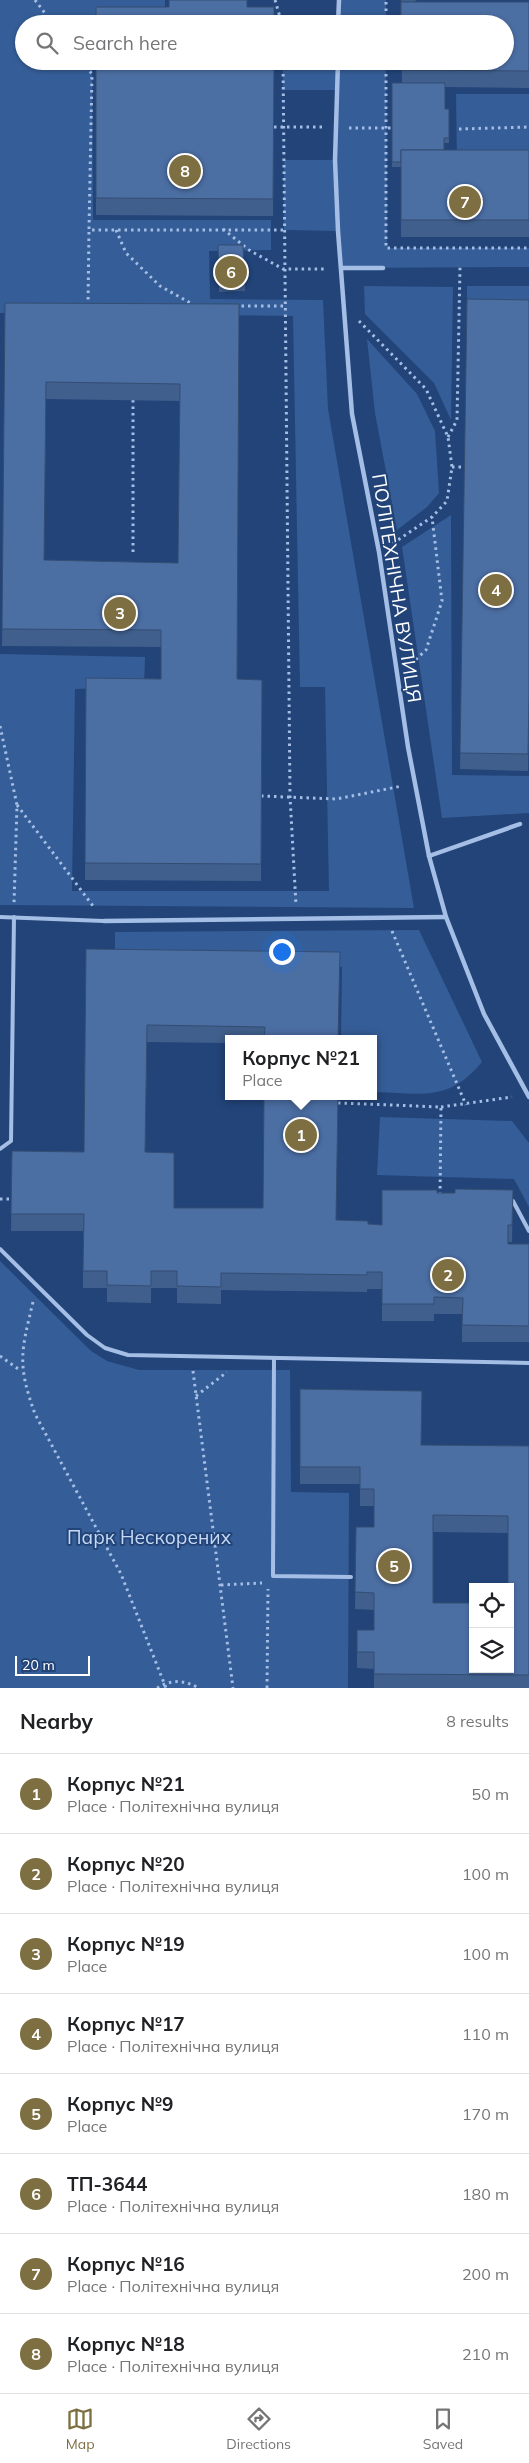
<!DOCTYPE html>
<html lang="en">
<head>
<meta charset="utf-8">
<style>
	body { margin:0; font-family:Mulish,sans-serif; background:#f2f2f2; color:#202124 }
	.controls { position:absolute; right:15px; bottom:15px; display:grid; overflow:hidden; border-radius:0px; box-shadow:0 1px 4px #0004 }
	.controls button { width:45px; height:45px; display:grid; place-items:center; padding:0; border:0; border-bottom:1px solid #e0e0e0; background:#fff; color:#202124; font:25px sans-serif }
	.scale { position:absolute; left:15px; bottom:12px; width:75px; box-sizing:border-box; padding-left:5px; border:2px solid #fff; border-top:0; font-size:14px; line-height:18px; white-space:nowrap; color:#fff; -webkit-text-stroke:4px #224479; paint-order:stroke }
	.you { position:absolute; left:281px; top:951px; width:18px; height:18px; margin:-12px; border:4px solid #fff; border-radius:50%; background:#1a73e8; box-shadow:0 0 0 8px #1a73e833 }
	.badge { display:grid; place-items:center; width:32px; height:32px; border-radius:50%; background:#7e6f42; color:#fff; font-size:16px; font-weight:700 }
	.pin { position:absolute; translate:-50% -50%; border:2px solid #fff; box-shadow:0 1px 5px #0006 }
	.popup { position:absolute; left:225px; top:1035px; width:152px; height:65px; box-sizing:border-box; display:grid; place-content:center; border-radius:0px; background:#fff; filter:drop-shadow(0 1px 4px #0005); font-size:16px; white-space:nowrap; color:#757577 }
	.popup b { font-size:19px; color:#202124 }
	.popup::after { content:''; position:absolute; left:50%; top:100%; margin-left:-10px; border:10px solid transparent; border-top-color:#fff }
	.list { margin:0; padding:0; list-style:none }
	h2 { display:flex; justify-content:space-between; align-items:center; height:65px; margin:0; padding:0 20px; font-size:21px }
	h2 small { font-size:16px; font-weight:400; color:#757577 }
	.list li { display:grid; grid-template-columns:32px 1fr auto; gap:15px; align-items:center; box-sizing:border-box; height:80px; padding:0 20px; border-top:1px solid #e0e0e0 }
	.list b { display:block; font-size:19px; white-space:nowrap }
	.list p { margin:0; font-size:16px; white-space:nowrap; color:#757577 }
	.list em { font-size:16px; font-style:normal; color:#757577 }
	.icon { flex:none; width:28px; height:28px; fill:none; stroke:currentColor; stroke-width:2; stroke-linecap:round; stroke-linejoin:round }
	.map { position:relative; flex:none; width:529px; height:1688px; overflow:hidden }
	.search { position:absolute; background:#fff; box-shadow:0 1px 4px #0004; left:15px; right:15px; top:15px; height:55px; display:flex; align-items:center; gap:12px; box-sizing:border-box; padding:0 18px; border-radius:28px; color:#757577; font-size:19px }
	.sheet { height:705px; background:#fff }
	nav { display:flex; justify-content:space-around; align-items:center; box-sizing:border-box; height:70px; border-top:1px solid #e0e0e0; background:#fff; font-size:14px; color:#757577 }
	nav a { display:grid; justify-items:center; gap:2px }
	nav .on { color:#7e6f42 }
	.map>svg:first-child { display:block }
	.green { fill:#355d97 }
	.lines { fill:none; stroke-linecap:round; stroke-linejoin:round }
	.path { stroke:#a4bee5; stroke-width:3; stroke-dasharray:2.5 4; stroke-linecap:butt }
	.service { stroke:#a4bee5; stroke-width:4 }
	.pedestrian { stroke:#a4bee5; stroke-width:4.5 }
	.wall { fill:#405f8c; fill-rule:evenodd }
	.building { fill:#4b6ea3; stroke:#344d72; fill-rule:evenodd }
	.labels { text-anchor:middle; stroke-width:4; stroke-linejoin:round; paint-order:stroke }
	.street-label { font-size:19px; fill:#fff; stroke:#224479 }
	.park-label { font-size:19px; fill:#c6d9f4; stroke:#224479 }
</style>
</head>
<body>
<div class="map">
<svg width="529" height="1688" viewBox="0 0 529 1688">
	<rect width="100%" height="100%" fill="#224479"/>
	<g class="green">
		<polygon points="0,0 165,0 165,20 24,24 24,61 92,61 93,220 271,220 271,250 209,251 210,299 323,300 328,409 414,908 0,905 0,654 145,657 144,687 75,689 72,891 329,891 325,687 300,687 293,316 0,313"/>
		<polygon points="339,0 386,0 386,24 338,24"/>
		<polygon points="283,61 386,61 387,248 529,248 529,267 342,268 337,231 284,230 284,160 335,160 337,90 283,90"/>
		<polygon points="456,94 529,94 529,162 457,162"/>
		<polygon points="364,286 453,287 451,420 434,383 365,314"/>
		<rect x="467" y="286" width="62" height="24"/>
		<polygon points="367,339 417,394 435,431 439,493 427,507 397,530 375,413"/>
		<polygon points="451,515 452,775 529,776 529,813 442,818 402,547"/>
		<path d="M419 930 482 1062C448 1103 421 1093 374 1092V1039H341L342 967 115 963V932Z"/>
		<polygon points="380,1117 512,1121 529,1143 529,1207 514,1179 377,1175"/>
		<polygon points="0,1261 91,1351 107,1361 139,1370 290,1370 291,1492 349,1493 348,1688 0,1688"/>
	</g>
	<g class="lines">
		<g class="path">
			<polyline points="35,0 53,24"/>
			<polyline points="275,0 282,24"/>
			<polyline points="386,24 386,0"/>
			<polyline points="82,61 92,74 89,230 284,230"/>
			<polyline points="283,61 290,796 296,905"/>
			<polyline points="386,61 386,248 529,248"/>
			<polyline points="274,127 323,127"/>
			<polyline points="349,128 392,128"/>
			<polyline points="459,129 529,127"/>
			<polyline points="223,229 249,250 283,269 326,269"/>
			<polyline points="116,230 126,253 160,286 194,305"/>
			<polyline points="88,306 89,230"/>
			<polyline points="235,306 284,306"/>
			<polyline points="359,321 426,389 448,437 452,467 447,501 432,517 392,544"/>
			<polyline points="448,437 457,420 460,267"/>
			<polyline points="452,467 465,467"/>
			<polyline points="133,552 133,400"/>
			<polyline points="411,664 426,650 442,601 432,517"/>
			<polyline points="0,726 17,805 14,904"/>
			<polyline points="261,796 336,799 402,786"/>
			<polyline points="17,805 93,906"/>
			<polyline points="392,931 466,1105"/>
			<polyline points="338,1103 441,1107 440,1196"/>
			<polyline points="441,1107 512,1097"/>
			<polyline points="0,1199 12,1199"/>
			<path d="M33 1302C21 1352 17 1364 35 1414L121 1574 166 1688"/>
			<polyline points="0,1356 21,1371"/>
			<polyline points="193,1371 233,1688"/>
			<polyline points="196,1396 227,1372"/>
			<polyline points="221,1585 262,1583"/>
			<path d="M157 1688C172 1679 184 1680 199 1688"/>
			<polyline points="267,1688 268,1589"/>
		</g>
		<g class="service">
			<polyline points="0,917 104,921"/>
			<polyline points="0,1149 11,1141 14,917"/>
			<polyline points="513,1201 529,1231"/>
			<polyline points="0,1249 87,1335 105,1348 128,1355 529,1363"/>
			<polyline points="274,1358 273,1576 351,1577"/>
		</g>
		<g class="pedestrian">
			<polyline points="338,24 339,0"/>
			<polyline points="338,61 335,160 338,231 352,414 379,552 408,747 429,856 446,917 484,1014 529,1097"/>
			<polyline points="342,268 383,268"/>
			<polyline points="429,856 520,824"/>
			<polyline points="104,921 446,917"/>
		</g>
	</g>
	<g class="wall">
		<polygon points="416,2 529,2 529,88 445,87 445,109 449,109 449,143 444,143 444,150 529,150 529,237 401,237 401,167 392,167 392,83 402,83 401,24"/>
		<polygon points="96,61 274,61 273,216 96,215"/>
		<polygon points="243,245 245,291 219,292 218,253"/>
		<polygon points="467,299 529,714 528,771 460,769"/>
		<path d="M5 303 239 304 237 679 262 680 261 881 85 880 86 678 161 679V647L2 646ZM46 399 180 401 178 563 44 560Z"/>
		<polygon points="86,949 339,1039 228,1039 228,1043 147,1042 145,1152 174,1208 336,1220 368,1224 382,1225 437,1193 455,1193 513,1190 512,1242 508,1242 508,1244 529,1244 529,1342 462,1342 462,1314 434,1314 434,1321 382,1321 382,1289 367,1289 367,1292 221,1290 221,1304 177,1303 177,1288 151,1288 151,1303 107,1302 107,1288 83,1288 83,1231 11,1231 12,1151 84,1152"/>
		<path d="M300 1389 421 1445 529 1446V1688H374V1669L357 1668V1630H374V1610L355 1609 356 1527H374V1506H360V1484H300ZM433 1532 508 1533 510 1669 433 1603Z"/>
	</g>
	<g class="building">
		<polygon points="169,0 247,0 247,7 274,7 274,24 96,24 96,7 169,7"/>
		<polygon points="401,0 416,0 416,2 401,2 401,15"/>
		<polygon points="401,2 529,2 529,71 402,70 402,61 505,61 505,24 401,24"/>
		<polygon points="96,61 274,61 273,199 96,198"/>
		<polygon points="392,83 445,83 445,109 449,109 449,138 444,138 444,150 401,150 401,162 392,162"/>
		<rect x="401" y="150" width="128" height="70"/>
		<polygon points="218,245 243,245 245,283 219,284"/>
		<polygon points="467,299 529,300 529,697 528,754 460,753"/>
		<path d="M5 303 239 304 237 679 262 680 261 864 85 863 86 678 161 679V630L2 629ZM46 382 180 384 178 563 44 560Z"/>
		<polygon points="86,949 340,952 338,1039 264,1039 265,1027 147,1025 145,1152 174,1153 174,1208 263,1208 264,1096 338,1096 336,1220 368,1221 368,1224 382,1225 382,1190 437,1190 437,1193 455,1193 455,1189 513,1190 512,1225 508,1225 508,1244 529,1244 529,1326 462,1325 463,1298 434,1297 434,1304 382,1304 382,1272 367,1272 367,1275 221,1273 221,1287 177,1286 177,1271 151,1271 151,1286 107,1285 107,1271 83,1271 84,1214 11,1214 12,1151 84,1152"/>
		<path d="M300 1389 422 1391 421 1445 529 1446V1675L374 1674V1652H357V1630H374V1593L355 1592 356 1527H374V1489H360V1467H300ZM433 1515 508 1516V1587H510V1669H473V1603H433Z"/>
	</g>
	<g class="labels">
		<g class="street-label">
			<text transform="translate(397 588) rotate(81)" y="7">ПОЛІТЕХНІЧНА ВУЛИЦЯ</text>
		</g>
		<g class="park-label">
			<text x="149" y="1544">Парк Нескорених</text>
		</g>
	</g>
</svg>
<div class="controls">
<button><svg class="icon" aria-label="locate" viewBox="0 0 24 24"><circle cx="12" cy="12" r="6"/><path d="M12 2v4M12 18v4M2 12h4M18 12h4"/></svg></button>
<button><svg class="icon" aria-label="layers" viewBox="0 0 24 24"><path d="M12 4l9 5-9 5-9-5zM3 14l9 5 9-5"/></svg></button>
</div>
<div class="scale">20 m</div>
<div class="you"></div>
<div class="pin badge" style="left:301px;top:1135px">1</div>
<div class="popup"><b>Корпус №21</b>Place</div>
<div class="pin badge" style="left:448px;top:1275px">2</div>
<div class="pin badge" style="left:120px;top:613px">3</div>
<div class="pin badge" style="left:496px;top:590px">4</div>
<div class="pin badge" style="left:394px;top:1566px">5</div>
<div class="pin badge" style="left:231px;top:272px">6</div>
<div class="pin badge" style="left:465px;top:202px">7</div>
<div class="pin badge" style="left:185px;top:171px">8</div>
<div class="search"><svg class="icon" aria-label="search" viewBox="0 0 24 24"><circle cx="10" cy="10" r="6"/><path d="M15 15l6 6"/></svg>Search here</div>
</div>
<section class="sheet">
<h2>Nearby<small>8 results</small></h2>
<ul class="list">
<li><span class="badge">1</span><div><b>Корпус №21</b><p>Place · Політехнічна вулиця</p></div><em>50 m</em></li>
<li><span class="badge">2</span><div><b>Корпус №20</b><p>Place · Політехнічна вулиця</p></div><em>100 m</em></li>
<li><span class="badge">3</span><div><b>Корпус №19</b><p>Place</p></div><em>100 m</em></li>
<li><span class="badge">4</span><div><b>Корпус №17</b><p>Place · Політехнічна вулиця</p></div><em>110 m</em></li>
<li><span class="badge">5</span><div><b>Корпус №9</b><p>Place</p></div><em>170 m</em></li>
<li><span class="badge">6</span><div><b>ТП-3644</b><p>Place · Політехнічна вулиця</p></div><em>180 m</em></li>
<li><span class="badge">7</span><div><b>Корпус №16</b><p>Place · Політехнічна вулиця</p></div><em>200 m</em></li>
<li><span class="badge">8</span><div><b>Корпус №18</b><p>Place · Політехнічна вулиця</p></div><em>210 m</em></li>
</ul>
</section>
<nav>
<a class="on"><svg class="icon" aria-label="map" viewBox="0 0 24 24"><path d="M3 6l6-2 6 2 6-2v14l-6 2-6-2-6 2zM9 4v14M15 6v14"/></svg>Map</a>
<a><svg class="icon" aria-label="directions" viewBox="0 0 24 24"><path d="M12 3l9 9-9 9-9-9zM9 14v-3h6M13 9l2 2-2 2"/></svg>Directions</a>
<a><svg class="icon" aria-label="saved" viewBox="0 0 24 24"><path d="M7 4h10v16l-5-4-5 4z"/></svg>Saved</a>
</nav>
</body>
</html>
